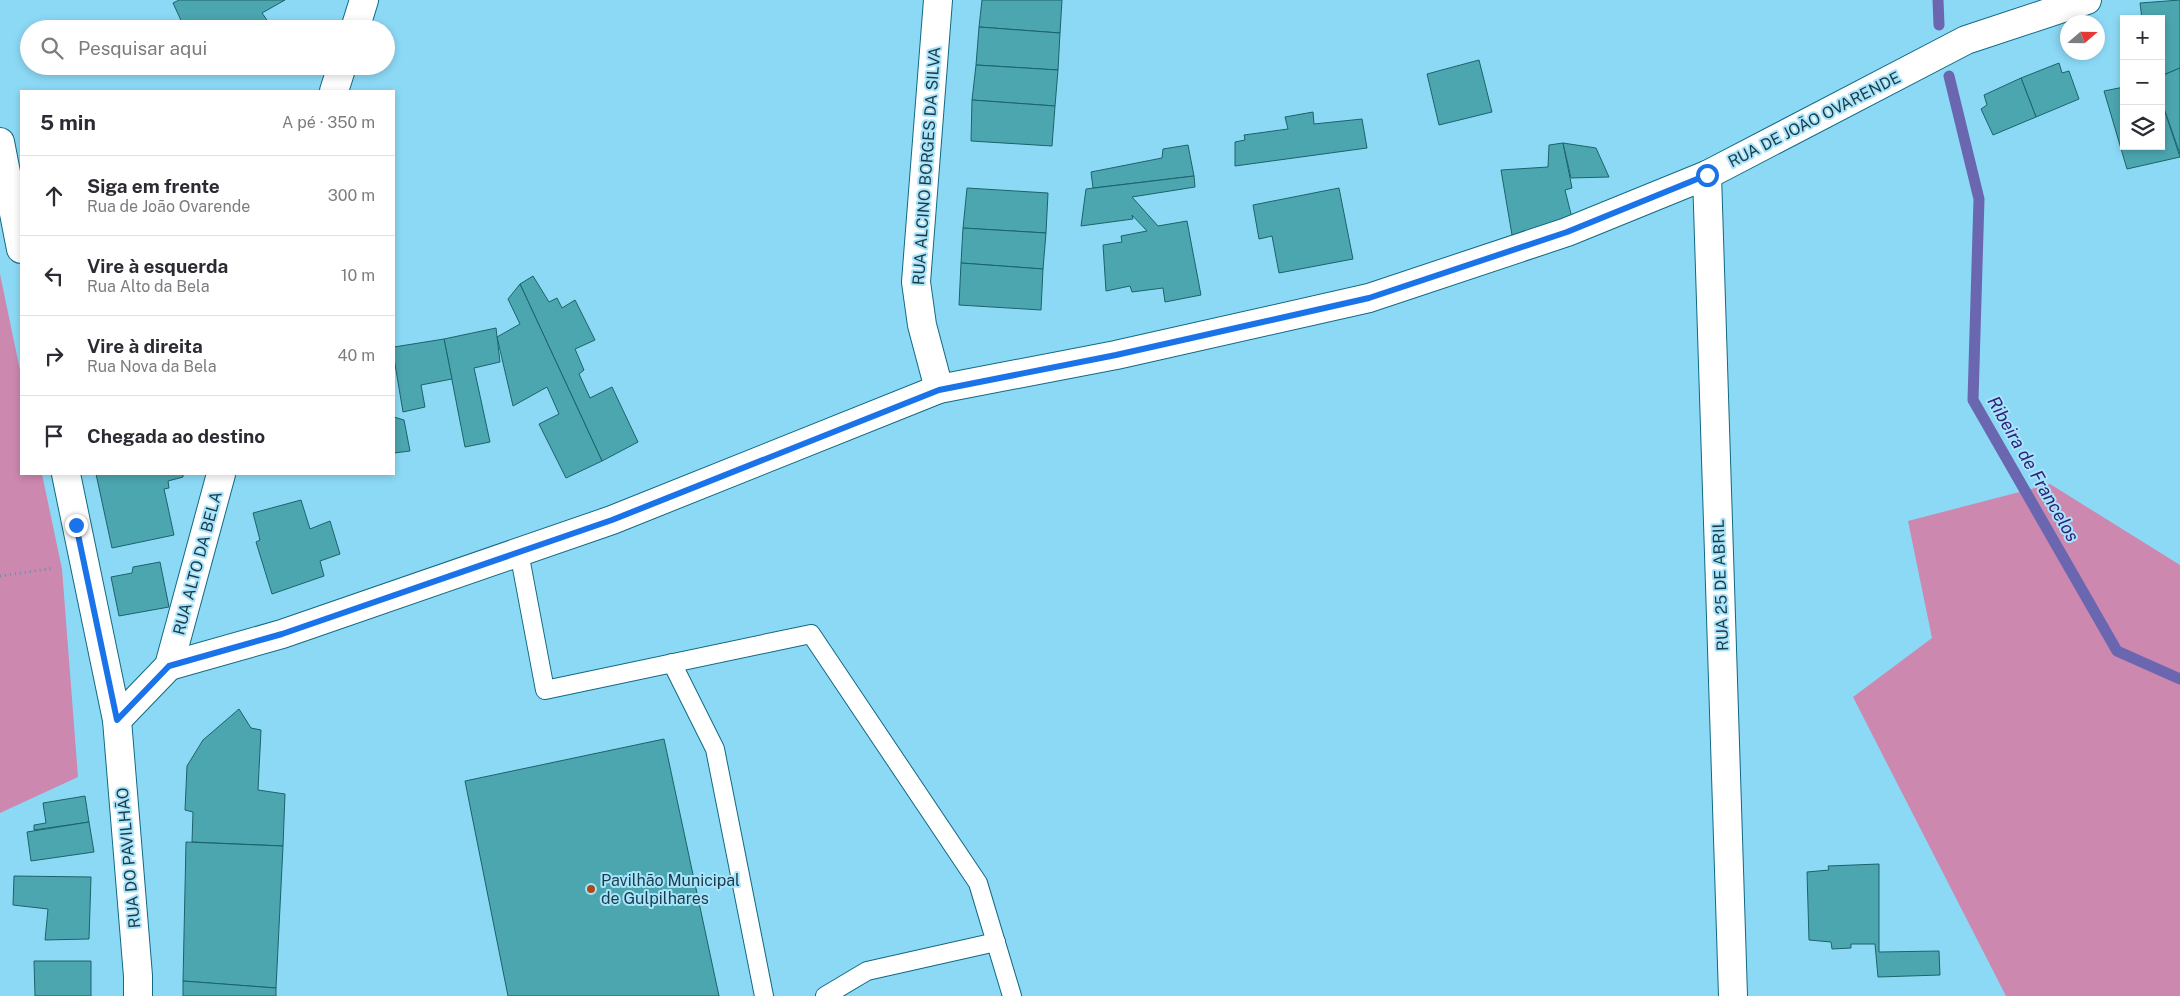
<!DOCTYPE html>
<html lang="pt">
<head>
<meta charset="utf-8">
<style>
	body { margin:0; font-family:"Public Sans",sans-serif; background:#f2f2f3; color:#2b2b33 }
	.controls { position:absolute; right:15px; top:15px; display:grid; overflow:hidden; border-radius:0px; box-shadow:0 2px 8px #0003 }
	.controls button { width:45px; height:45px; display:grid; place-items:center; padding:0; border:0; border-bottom:1px solid #e1e1e2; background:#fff; color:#2b2b33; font:25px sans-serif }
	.compass { position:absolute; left:2060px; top:15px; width:45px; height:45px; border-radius:50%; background:#fff; box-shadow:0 2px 8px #0003; rotate:70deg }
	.stop { position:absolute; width:15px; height:15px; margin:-11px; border:4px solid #1a73e8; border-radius:50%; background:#fff }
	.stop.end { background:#1a73e8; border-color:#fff; box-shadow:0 1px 5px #0008 }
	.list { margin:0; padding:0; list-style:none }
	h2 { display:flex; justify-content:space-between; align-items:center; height:65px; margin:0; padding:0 20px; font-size:21px }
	h2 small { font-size:16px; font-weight:400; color:#7c7c81 }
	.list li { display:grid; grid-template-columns:32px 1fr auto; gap:15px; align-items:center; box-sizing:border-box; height:80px; padding:0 20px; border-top:1px solid #e1e1e2 }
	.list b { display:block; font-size:19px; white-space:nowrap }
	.list p { margin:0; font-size:16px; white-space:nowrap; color:#7c7c81 }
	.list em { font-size:16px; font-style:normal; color:#7c7c81 }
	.icon { flex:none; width:28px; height:28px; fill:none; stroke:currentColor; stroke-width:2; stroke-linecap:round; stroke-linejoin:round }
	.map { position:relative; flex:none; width:2180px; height:996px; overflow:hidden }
	.search { position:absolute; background:#fff; box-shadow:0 2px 8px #0003; left:20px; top:20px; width:375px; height:55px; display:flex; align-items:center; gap:12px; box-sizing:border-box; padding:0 18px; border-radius:28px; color:#7c7c81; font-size:19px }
	.panel { position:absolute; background:#fff; box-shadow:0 2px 8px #0003; left:20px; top:90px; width:375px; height:385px; border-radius:0px }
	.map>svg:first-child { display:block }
	.green { fill:#cd88b0 }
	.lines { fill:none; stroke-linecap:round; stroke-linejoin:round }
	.stream { stroke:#6a66af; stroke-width:11 }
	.building { fill:#4ca6af; stroke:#1c636a }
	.service-casing { stroke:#126984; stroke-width:20 }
	.minor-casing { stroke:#126984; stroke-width:30 }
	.tertiary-casing { stroke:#126984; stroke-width:30 }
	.path { stroke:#5b95aa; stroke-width:3; stroke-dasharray:1 4; stroke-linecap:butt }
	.service { stroke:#fff; stroke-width:18 }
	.minor { stroke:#fff; stroke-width:28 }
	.tertiary { stroke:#fff; stroke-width:28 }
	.route { stroke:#1a73e8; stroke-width:6 }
	.poi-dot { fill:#ae4b15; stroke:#a8e4fb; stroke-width:2 }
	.labels { text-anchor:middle; stroke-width:4; stroke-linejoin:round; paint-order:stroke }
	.street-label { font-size:16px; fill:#1b3b47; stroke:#a8e4fb }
	.poi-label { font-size:16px; fill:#1b3b47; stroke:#a8e4fb; text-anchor:start }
	.water-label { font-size:18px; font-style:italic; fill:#322179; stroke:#a8e4fb }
</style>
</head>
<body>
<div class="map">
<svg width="2180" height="996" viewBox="0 0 2180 996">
	<rect width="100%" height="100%" fill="#8cd9f6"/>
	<g class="green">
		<polygon points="0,274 21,375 21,474 42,474 62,569 78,777 0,813"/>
		<polygon points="2050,484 2180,565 2180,996 2006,996 1853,697 1932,638 1908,521"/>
	</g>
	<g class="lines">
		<g class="stream">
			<polyline points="1938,0 1939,25"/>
			<polyline points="1949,76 1979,199 1973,400 2117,651 2180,679"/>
		</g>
	</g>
	<g class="building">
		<polygon points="179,0 285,0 262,13 269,23 256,29 185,29 173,3"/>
		<polygon points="982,0 1062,0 1060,33 979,27"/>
		<polygon points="2180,0 2180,68 2161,76 2161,19 2142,19 2140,3"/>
		<polygon points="979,27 1060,33 1058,70 976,65"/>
		<polygon points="1479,60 1492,112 1439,125 1427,74"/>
		<polygon points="2059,63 2062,73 2069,71 2079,99 2036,117 2021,78"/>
		<polygon points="976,65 1058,70 1055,106 972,100"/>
		<polygon points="2180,68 2180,154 2161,100 2161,76"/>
		<polygon points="2021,78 2036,117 1993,135 1981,109 1987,105 1984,95"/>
		<polygon points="2124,87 2124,146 2161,146 2161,100 2180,157 2127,169 2104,91"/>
		<polygon points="972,100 1055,106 1052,146 971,141"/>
		<polygon points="1313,112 1314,124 1362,119 1367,148 1235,166 1235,142 1245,140 1244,135 1288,129 1285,117"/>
		<polygon points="1563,143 1572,188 1565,190 1574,226 1512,235 1501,170 1548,167 1549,145"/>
		<polygon points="1563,143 1596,148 1609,177 1571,178"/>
		<polygon points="1188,145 1194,176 1093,188 1091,172 1162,158 1163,149"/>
		<polygon points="1194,176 1195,187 1132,197 1158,226 1187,221 1201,295 1165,302 1163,288 1132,292 1130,286 1106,291 1103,245 1122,242 1121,236 1147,231 1132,215 1133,219 1081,226 1086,189"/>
		<polygon points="967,188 1048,193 1046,233 963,228"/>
		<polygon points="1339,188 1353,259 1279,273 1272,236 1259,239 1253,205"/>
		<polygon points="963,228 1046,233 1043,269 961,263"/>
		<polygon points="961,263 1043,269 1041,310 959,305"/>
		<polygon points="533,276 549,302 557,298 562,308 575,300 595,340 575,349 584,370 579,374 590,398 612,387 638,442 602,461 520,284"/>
		<polygon points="520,284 602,461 566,478 539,424 559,414 547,387 513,406 497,337 520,324 508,299"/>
		<polygon points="496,328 500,362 474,368 490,442 465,447 444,339"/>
		<polygon points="444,339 452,379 421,385 425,407 403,412 394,358 394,347"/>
		<polygon points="394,417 404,420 410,451 394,453"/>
		<polygon points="96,474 183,474 183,477 168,481 169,488 164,489 174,535 112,548"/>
		<polygon points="301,500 310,529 330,521 340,554 320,561 324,576 272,594 256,542 260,540 253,513"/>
		<polygon points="160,562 169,607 119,616 111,577 132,573 133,567"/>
		<polygon points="239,709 251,728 261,730 258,790 285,794 283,846 192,842 193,812 185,810 187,766 203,740"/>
		<polygon points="664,739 719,996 508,996 465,781"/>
		<polygon points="85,796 89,822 34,830 34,825 46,823 43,803"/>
		<polygon points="89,822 94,852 31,861 27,832"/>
		<polygon points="186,842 283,846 276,988 183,981"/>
		<polygon points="1879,864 1879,952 1939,951 1940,975 1878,977 1875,944 1851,944 1851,948 1832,949 1831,942 1809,940 1807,872 1829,870 1828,866"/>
		<polygon points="14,876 91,877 89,939 45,940 48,909 13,905"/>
		<polygon points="34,961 91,961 91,996 35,996"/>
		<polygon points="183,981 276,988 276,996 183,996"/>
	</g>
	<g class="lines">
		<defs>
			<g id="service">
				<polyline points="519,552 545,690 811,634 978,883 1012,996"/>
				<polyline points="672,663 715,749 764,996"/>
				<polyline points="825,996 867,971 996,942"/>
			</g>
			<g id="minor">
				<polyline points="938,0 916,282 922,325 939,389"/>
				<polyline points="355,29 364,0"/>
				<polyline points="334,91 342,66"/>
				<polyline points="1707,175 1733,996"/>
				<polyline points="169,666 282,634 612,520 939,389 1116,355 1369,298 1567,232 1707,175 1966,40 2087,0"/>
				<polyline points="117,720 169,666 221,474"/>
			</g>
			<g id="tertiary">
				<polyline points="0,142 21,249"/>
				<polyline points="66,474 117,720 138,976 138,996"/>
			</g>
		</defs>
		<use href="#service" class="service-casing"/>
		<use href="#minor" class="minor-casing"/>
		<use href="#tertiary" class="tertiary-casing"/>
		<polyline class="path" points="0,576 54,568"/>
		<use href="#service" class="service"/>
		<use href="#minor" class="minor"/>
		<use href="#tertiary" class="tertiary"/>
	</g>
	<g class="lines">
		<polyline class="route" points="76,525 117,720 169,666 282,634 612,520 939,390 1116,355 1369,298 1567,232 1707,175"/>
	</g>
	<circle class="poi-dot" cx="591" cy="889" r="5"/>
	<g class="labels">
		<g class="street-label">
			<text transform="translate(1814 119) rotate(-27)" y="6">RUA DE JOÃO OVARENDE</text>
			<text transform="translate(926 166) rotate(-86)" y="6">RUA ALCINO BORGES DA SILVA</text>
			<text transform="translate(197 563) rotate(-75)" y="6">RUA ALTO DA BELA</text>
			<text transform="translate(1720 585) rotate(-92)" y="6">RUA 25 DE ABRIL</text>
			<text transform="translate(128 858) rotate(-95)" y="6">RUA DO PAVILHÃO</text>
		</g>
		<g class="poi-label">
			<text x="601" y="886">Pavilhão Municipal<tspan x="601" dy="18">de Gulpilhares</tspan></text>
		</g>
		<g class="water-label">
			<text transform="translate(2033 469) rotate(60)" y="6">Ribeira de Francelos</text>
		</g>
	</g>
</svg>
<div class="controls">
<button>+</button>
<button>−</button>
<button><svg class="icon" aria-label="layers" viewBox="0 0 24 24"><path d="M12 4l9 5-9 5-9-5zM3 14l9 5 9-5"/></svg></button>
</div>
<svg class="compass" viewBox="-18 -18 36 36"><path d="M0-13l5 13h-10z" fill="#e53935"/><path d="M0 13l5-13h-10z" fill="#7c7c81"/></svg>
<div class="stop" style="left:1707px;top:175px"></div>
<div class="stop end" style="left:76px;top:525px"></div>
<div class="search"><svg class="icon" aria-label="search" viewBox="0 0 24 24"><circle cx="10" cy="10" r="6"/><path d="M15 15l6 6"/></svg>Pesquisar aqui</div>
<section class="panel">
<h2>5 min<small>A pé · 350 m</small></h2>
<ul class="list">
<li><svg class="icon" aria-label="ahead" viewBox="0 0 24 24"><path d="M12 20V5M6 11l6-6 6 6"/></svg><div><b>Siga em frente</b><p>Rua de João Ovarende</p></div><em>300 m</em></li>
<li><svg class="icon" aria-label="left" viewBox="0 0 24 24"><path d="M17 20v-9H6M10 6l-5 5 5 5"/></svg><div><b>Vire à esquerda</b><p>Rua Alto da Bela</p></div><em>10 m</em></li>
<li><svg class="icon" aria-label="right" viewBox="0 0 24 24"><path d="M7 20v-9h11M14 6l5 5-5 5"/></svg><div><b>Vire à direita</b><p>Rua Nova da Bela</p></div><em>40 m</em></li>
<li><svg class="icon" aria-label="arrive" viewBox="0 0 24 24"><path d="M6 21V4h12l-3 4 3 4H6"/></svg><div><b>Chegada ao destino</b></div></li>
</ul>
</section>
</div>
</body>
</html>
